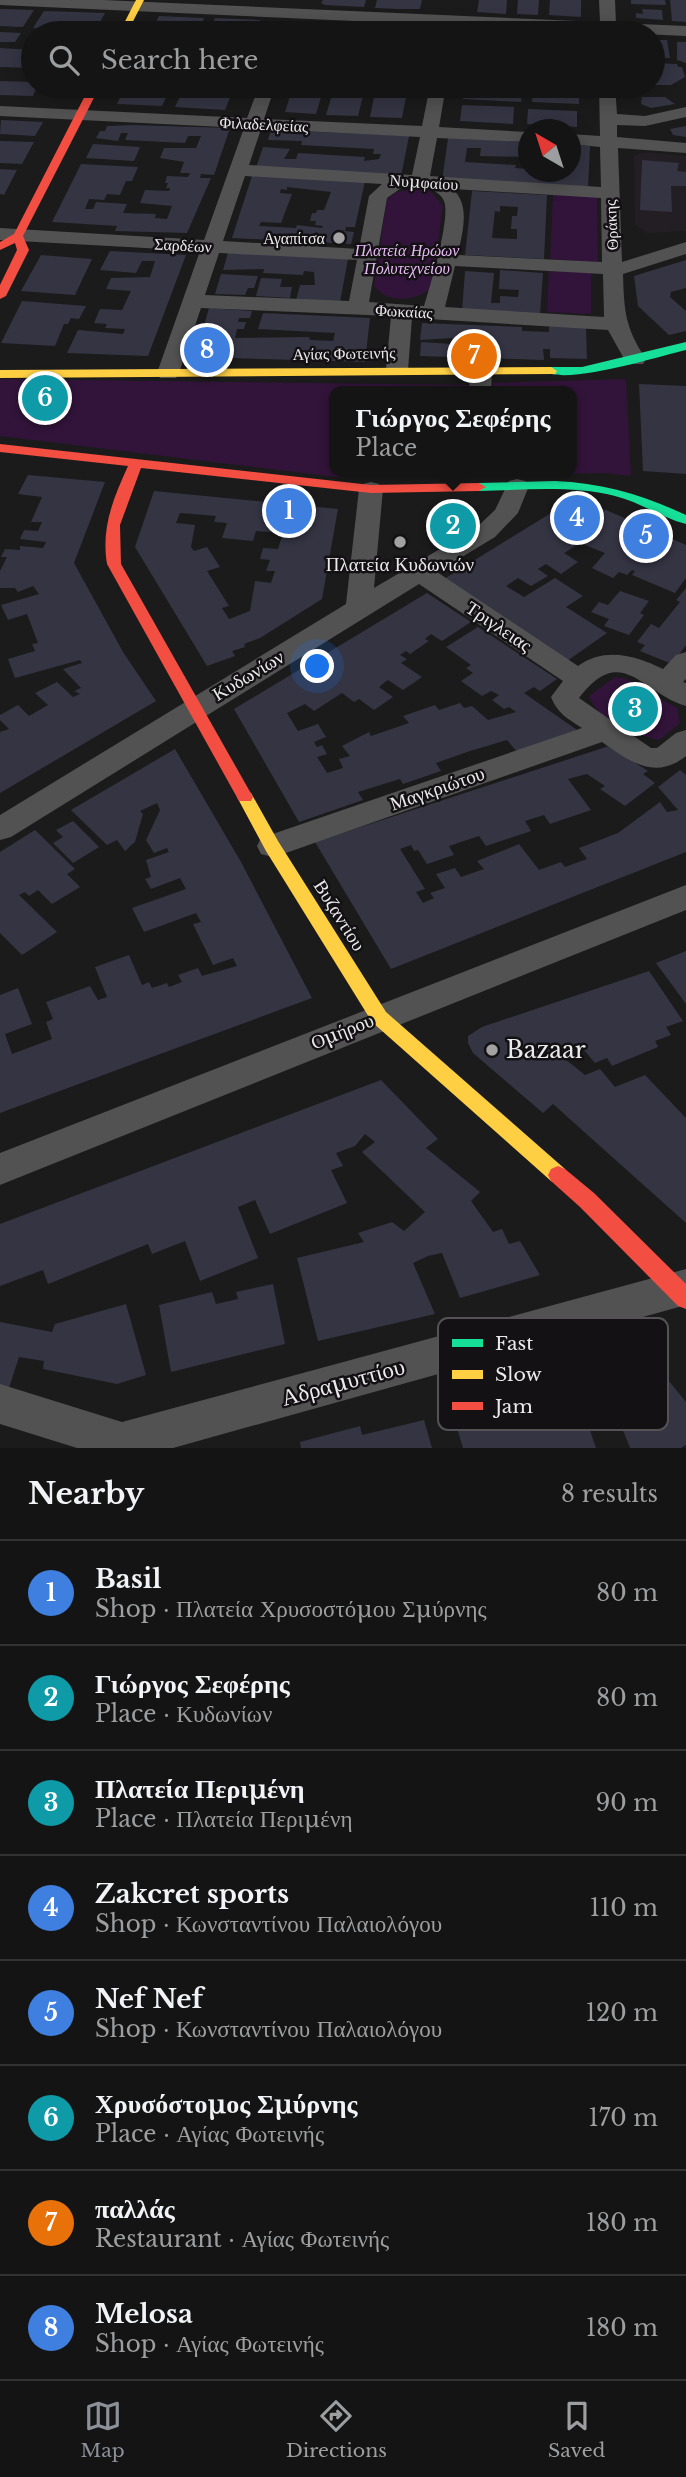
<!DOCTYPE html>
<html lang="en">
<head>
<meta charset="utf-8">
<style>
	body { margin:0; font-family:"Libre Baskerville",serif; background:#212122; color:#f1f3f6 }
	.compass { position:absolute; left:518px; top:119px; width:63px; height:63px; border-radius:50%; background:#141414; box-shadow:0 4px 18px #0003; rotate:321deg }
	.you { position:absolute; left:318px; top:667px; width:24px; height:24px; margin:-18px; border:5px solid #fff; border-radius:50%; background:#1a73e8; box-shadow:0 0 0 10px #1a73e833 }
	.badge { display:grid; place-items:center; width:46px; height:46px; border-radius:50%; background:#8c9099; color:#fff; font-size:23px; font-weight:700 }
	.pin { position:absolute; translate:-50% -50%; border:4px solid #fff; box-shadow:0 2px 7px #0006 }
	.popup { position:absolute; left:329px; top:386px; width:248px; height:91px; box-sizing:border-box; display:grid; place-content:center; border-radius:14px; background:#141414; filter:drop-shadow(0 2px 5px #0005); font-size:23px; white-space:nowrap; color:#9d9ea0 }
	.popup b { font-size:26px; color:#f1f3f6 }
	.popup::after { content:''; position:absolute; left:50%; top:100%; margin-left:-14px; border:14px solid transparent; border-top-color:#141414 }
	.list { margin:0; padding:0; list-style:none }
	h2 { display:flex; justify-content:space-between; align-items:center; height:91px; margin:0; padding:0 28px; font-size:30px }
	h2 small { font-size:23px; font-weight:400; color:#9d9ea0 }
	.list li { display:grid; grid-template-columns:46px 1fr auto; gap:21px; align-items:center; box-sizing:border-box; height:105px; padding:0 28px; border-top:2px solid #333334 }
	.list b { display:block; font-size:26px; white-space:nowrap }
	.list p { margin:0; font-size:23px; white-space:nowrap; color:#9d9ea0 }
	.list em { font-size:23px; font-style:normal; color:#9d9ea0 }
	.icon { flex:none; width:38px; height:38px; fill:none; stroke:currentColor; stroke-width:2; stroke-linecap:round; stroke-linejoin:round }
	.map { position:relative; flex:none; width:686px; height:1448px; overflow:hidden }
	.search { position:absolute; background:#141414; box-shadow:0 4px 18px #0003; left:21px; right:21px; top:21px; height:77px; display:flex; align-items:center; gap:18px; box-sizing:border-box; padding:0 24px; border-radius:38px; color:#9d9ea0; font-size:26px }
	.sheet { height:931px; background:#141414 }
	nav { display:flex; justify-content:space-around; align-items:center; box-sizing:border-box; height:98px; border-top:2px solid #333334; background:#141414; font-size:19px; color:#9d9ea0 }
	nav a { display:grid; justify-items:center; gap:4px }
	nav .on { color:#8c9099 }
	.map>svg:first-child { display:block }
	.built { fill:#221e24 }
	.green { fill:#32143a }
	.building { fill:#353443; fill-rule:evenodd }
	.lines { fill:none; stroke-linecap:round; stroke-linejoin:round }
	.street { fill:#535253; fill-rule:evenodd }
	.fast { fill:#16e098; fill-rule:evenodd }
	.slow { fill:#ffcf43; fill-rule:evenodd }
	.jam { fill:#f24e42; fill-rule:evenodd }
	.poi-dot { fill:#a2a2a2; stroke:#131113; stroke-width:2.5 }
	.labels { text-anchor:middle; stroke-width:5; stroke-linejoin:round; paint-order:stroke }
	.far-street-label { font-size:16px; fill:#ebeaeb; stroke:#131113 }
	.far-poi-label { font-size:16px; fill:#ebeaeb; stroke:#131113; text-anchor:end }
	.far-park-label { font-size:16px; font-style:italic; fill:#e8baf6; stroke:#131113 }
	.poi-label { font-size:19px; fill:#ebeaeb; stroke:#131113 }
	.street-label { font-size:19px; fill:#ebeaeb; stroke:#131113 }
	.near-poi-label { font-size:23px; fill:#ebeaeb; stroke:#131113; text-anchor:start }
	.near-street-label { font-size:23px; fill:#ebeaeb; stroke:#131113 }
	.key { fill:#131113; stroke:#545254; stroke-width:2 }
	.key-label { font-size:19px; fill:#ebeaeb }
</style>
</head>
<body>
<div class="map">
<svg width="686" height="1448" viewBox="0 0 686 1448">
	<rect width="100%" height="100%" fill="#1b1b1b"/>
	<polygon class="built" points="645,152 686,156 686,231 647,233 635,224 634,156"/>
	<g class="green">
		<path d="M415 189 430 191 443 206 432 288C415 301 388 304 374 286L387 199 397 192Z"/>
		<polygon points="553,195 597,197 598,262 550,259"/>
		<polygon points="549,269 591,271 591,314 547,312"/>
		<polygon points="0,379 468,385 468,391 334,391 334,472 462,472 462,477 336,477 0,436"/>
		<polygon points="626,379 631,476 606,473 486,475 486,472 572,472 572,391 493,391 493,383"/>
		<path d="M615 677 627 679 677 708 680 723 659 740C634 734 598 722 589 696Z"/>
	</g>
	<g class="building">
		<polygon points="323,0 366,0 364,7 325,5 321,3"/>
		<polygon points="377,0 422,0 420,9 396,9 375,8"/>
		<polygon points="479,0 507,0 506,14 477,12"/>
		<polygon points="518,0 539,0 538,15 517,14"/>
		<polygon points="550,0 581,0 581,17 549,15"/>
		<polygon points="631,0 665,0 666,5 631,4"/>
		<polygon points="670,0 686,0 686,22 672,21"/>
		<polygon points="0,9 5,9 34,10 23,27 0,26"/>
		<polygon points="642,9 662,10 663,20 636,18 636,13 643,14"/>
		<polygon points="44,11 74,12 105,13 95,31 33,28"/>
		<polygon points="159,16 180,17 204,18 197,33 173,33 174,31 152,30"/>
		<polygon points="215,18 237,19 260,20 256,33 231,33 232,30 210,29"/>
		<polygon points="316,22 339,23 337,33 308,33 311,26 314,26"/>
		<polygon points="349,24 378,26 376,33 346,33"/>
		<polygon points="391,26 419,27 417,33 389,33"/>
		<polygon points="0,32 21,33 15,42 0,42"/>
		<polygon points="653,40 667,40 670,58 653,58"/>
		<polygon points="677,42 686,42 686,63 677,60"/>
		<polygon points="0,48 33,50 33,68 0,67"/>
		<polygon points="653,63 677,64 678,67 682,67 685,77 671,85 653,85"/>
		<polygon points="0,81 33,82 33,86 37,86 33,96 0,95"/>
		<polygon points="293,86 345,86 343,94 322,94 316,114 285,112"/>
		<polygon points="355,86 408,86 402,118 370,117 374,97 363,96 358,116 326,115 332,95 352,95"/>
		<polygon points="465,86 507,86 506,90 522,91 521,102 463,99"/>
		<polygon points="529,86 579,86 579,104 532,102 533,91 528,91"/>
		<polygon points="183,90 207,91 232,92 225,110 175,107"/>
		<polygon points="123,91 168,93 162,106 117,104"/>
		<polygon points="642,97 665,97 675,104 651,108 641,104"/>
		<polygon points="462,105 514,107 513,124 460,121"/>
		<polygon points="528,109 577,111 577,127 527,124"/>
		<polygon points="1,120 43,122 35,136 0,134"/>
		<polygon points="132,125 230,128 214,175 201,174 200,178 211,178 187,233 115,231 117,226 52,222 81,164 138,167 132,181 126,181 120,195 107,194 104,200 89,199 85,209 93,209 96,202 127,204 123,213 156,214 155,218 167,219 172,206 140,203 145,190 169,191 170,188 166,188 168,183 165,183 167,176 188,177 190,173 180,173 184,162 160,158 164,148 196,148 201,136 188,136 185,143 125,140 128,133 121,133 118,141 96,138 100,131 105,131 107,126"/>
		<polygon points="686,126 686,137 673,135 670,129"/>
		<polygon points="271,130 409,136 401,176 256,168 263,147 290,149 284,159 296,159 298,153 365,157 364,161 379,159 381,154 373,154 374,149 301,145 302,141 268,140"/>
		<polygon points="448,138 528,142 528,157 480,156 481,148 467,148 465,162 516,165 515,168 528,169 528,172 551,172 551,174 558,174 558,172 570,172 570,145 590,146 588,188 442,181"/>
		<polygon points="0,141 34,142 22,164 0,163"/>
		<polygon points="93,144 140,147 134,161 86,158"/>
		<polygon points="642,160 679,163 677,171 686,172 686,186 671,186 672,212 640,210"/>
		<polygon points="0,169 17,170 4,195 0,194"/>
		<path d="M252 176 365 181 355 227H346L345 231 354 232 351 244 232 238ZM287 187 331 192 324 210H317L316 213H312L310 221H316L315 225 323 226 322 228 297 225 296 228 259 226 261 222 281 223 292 194 280 193 281 189 287 190Z"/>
		<path d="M472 191 547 195 544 259 465 255ZM500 206 518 207 517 216H512L511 229H517V239L492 238 495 211 500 212Z"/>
		<polygon points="110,251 186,255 148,356 67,353 78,330 123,334 125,329 105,328 107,324 94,323 100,309 122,310 131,291 106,289 111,278 150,277 155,261 142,261 136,273 100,270"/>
		<polygon points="228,253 348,259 340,302 296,300 300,285 315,285 314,272 304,271 303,275 263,273 264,269 223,270"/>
		<polygon points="41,255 92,259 75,295 21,291"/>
		<polygon points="686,260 686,288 671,292 670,297 686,311 686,331 669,335 638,306 634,276"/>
		<polygon points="500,270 543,273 540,315 462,311 465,271 494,273 491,303 500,303 500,296 518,297 519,290 499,289"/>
		<polygon points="221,274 258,276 254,288 248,288 245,295 215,294"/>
		<polygon points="261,278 282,279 280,287 292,287 290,298 256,296"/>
		<polygon points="22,301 86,306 79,319 71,318 68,324 64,324 55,346 1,343"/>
		<polygon points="209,308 252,311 250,318 239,318 238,322 246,322 244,329 237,329 235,338 309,337 310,340 333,341 335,333 258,329 263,313 370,318 365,362 195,357"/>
		<polygon points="422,323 522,327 522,331 549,332 549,325 586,328 587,359 550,358 550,349 543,349 544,360 420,356 421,342 452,344 452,338 420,340"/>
		<polygon points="639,384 686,386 686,474 643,471"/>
		<polygon points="28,475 105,482 74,563 123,652 156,701 0,793 0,732 9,729 0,720 0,715 18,705 29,716 48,705 35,693 57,682 73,697 80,694 74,691 81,688 63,669 82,663 80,660 15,678 8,659 35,651 32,644 38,643 27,614 8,620 1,605 39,594 33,586 18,592 15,588 0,588 0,571 7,557 1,557 5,549 20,550 20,546 43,548 46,542 20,539 24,530 38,531 42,522 31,522 42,497 18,494"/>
		<path d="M154 491 338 509 322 599 260 638 244 644 245 647 232 651 235 656 207 666 135 547ZM180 513 216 516 214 522 227 523 222 538 253 541 256 531 283 533 278 549 263 548 260 559 270 560 266 571H275L271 583 255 581 250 611 229 619 222 608 229 606 207 571 220 567 207 547 194 551 191 547 195 525 176 523Z"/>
		<polygon points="556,510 606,510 686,545 686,578 675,593 632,575 635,571 632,570 627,575 619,572 613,578 592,568 605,553 580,543 564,553 578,562 561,574 546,564 538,569 548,576 531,586 518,578 506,586 524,597 555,578 583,596 566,607 607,633 567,661 444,579"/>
		<polygon points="686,588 686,645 672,664 640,651 645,645 637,642 651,624 659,628 680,602 676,600"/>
		<polygon points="620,591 649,601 640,613 644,615 629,635 604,626 609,619 591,612 599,602 608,605"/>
		<polygon points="427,593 471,622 442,641 431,634 425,639 429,641 410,654 406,651 400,655 407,659 401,663 422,677 403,690 388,680 385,682 379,687 393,697 374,710 359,699 354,702 342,693 314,711 305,704 287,713 298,731 318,724 326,737 314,742 317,747 322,745 327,754 317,757 327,773 343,768 339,759 350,756 342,746 369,732 371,736 409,723 403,716 435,705 439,710 460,703 464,708 472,706 488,720 516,712 509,707 504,709 492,700 499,695 491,691 482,696 461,681 473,673 466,668 471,665 446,647 478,627 557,679 540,691 534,687 524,693 577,730 518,753 507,740 470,751 436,763 441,771 403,784 400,779 358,792 363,800 299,822 234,709"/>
		<polygon points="609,746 648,771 643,774 655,783 625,806 600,789 605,786 587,774 568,779 591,810 550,824 544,815 525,821 531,831 486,846 479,836 449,846 454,855 427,864 418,850 414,851 411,845 400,849 425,889 416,892 423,903 434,898 430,893 445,888 436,874 455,868 461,877 484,869 477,861 519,844 539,870 561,862 565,867 587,859 579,848 618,833 660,802 667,812 678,810 658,787 680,770 686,775 686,852 391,969 315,842"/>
		<polygon points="175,749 241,862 312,998 0,1113 0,995 18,988 32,1024 5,1034 12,1054 52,1039 46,1022 53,1019 46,1002 90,986 98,1000 107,997 95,967 129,955 142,985 149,982 152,988 167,983 169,987 182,982 178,975 198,968 202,976 237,966 233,958 213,965 193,924 201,922 196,913 144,932 132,908 186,889 180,878 151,889 145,879 151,877 146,860 169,852 167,848 154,853 146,840 160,810 157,803 140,811 143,814 135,842 125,851 117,840 107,845 71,810"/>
		<polygon points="73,821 99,847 73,863 53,843 63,837 56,830"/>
		<polygon points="35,830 75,869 67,874 80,887 52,904 38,890 29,896 25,892 19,895 57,932 22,955 0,933 0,852"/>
		<polygon points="686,951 686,1004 656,963"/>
		<polygon points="649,971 683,1021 666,1027 671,1035 655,1041 658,1047 612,1066 607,1058 595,1063 583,1049 565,1059 585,1075 600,1069 615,1087 645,1075 686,1118 686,1223 553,1104 543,1113 473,1053 468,1043 468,1036 482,1027"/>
		<polygon points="381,1080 438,1139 426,1148 480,1192 471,1201 493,1232 502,1229 509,1244 520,1241 540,1275 460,1298 442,1253 428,1256 413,1263 435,1314 318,1341 297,1258 364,1242 358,1233 392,1222 404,1231 425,1212 362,1152 375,1142 365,1134 355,1146 336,1153 343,1166 331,1170 347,1203 270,1234 255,1200 238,1207 258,1258 200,1281 185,1241 152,1254 148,1244 48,1284 43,1270 0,1286 0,1224"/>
		<polygon points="273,1284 285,1344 171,1372 159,1305 212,1292 216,1304 238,1299 236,1292"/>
		<polygon points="126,1304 146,1375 117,1384 43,1369 44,1361 19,1357 9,1388 0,1386 0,1322 52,1332 55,1324"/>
		<polygon points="646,1353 686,1402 686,1445 681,1448 630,1448 599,1369"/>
		<polygon points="573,1381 596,1448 463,1448 452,1411"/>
		<polygon points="424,1420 432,1448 301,1448 300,1442 360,1426 362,1435"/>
	</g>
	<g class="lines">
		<g class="street">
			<polygon points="0,0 103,0 600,22 599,0 615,0 616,23 686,26 686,36 0,5"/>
			<path d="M259 86H275L264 119 422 126 430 86H446L439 127 528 132V142L437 138 430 176 601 187 600 147 570 144V134L600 136 599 86H615L617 114 645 116 686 107V117L645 126 617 125V137L686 143V153L618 148 622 262 686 242V254L623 274C624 310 625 328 646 359L643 364H627L608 330 412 318 408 370 405 375H389L386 370 391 316 201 308 179 373 176 378H160L157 373 200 251 0 240V228L204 240 244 128 0 116V106L247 118ZM261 129 420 137 412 175 249 165ZM245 176 382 184 369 196 359 249 223 241ZM404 186C418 187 437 186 444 201 451 218 430 286 424 306L369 302 387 198ZM453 189 601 198 602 262 458 255C462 232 471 207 453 189ZM219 253 357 260 349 301 205 295ZM455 266 603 274 604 317 445 307Z"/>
			<polygon points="481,365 489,367 492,372 491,391 469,391 470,372 473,367"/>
			<path d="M517 479 525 481 529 486 518 513 495 537 437 572 578 666C605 646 637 656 663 669L676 655 686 652V679L683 682 686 683V706C641 693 622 642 579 698L651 748H657L676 733 686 730V756C655 781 629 761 602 742L283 854 272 857 261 854 257 846 261 838 582 728C568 719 557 713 551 697L563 681 419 584 11 837 0 840V815L346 604 359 489 363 484 371 482 379 484 383 489 374 588 477 527 495 510 509 481Z"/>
			<polygon points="686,885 686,910 0,1185 0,1153"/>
			<polygon points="686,1269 686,1305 173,1448 77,1448 0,1424 0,1384 122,1422"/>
		</g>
		<g class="fast">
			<path d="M686 342V350C660 356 564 386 545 371L551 367H582Z"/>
			<path d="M555 481C603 483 643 495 686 515V524C662 518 640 502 615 496 571 485 524 490 479 491L472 487 479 483Z"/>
		</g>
		<g class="slow">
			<polygon points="136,0 144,0 127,33 119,33"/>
			<polygon points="551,367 557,371 555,374 0,378 0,370"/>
			<polygon points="245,791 251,793 278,841 386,1012 565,1169 568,1175 565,1181 558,1184 551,1181 372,1022 266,851 237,797 239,793"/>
		</g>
		<g class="jam">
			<polygon points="90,86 100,86 23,236 29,250 6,296 0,299 0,285 17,250 15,243 0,250 0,242 14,234"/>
			<path d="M0 444 371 485 479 483 486 487 479 491 371 493 141 468 120 525 121 564 253 797 251 801H239L107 564C101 528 113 499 128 466L0 452Z"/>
			<polygon points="558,1166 565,1169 594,1193 686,1284 686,1309 678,1306 580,1207 551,1181 548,1175 551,1169"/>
		</g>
	</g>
	<g class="poi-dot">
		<circle cx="339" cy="238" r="7"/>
		<circle cx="400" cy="542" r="7"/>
		<circle cx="492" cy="1050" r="7"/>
	</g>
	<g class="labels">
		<g class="far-street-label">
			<text transform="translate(264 124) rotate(3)" y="6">Φιλαδελφείας</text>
			<text transform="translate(424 182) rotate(4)" y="6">Νυμφαίου</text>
			<text transform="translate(611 225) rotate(-93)" y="6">Θράκης</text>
			<text transform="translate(183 245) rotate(3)" y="6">Σαρδέων</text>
			<text transform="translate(404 311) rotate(3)" y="6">Φωκαίας</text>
			<text transform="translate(344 353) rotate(-1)" y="6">Αγίας Φωτεινής</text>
		</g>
		<g class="far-poi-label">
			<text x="325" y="244">Αγαπίτσα</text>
		</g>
		<g class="far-park-label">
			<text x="407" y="256">Πλατεία Ηρώων<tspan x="407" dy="18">Πολυτεχνείου</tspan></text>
		</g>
		<g class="poi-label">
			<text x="400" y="571">Πλατεία Κυδωνιών</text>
		</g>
		<g class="street-label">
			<text transform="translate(499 626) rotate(34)" y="7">Τριγλειας</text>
			<text transform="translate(248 675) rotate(-31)" y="7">Κυδωνίων</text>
			<text transform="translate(437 788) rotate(-19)" y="7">Μαγκριώτου</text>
			<text transform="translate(340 915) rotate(58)" y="7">Βυζαντίου</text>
			<text transform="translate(342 1031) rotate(-22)" y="7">Ομήρου</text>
		</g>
		<g class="near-poi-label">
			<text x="506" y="1058">Bazaar</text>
		</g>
		<g class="near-street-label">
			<text transform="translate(343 1382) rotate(-15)" y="8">Αδραμυττίου</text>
		</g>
	</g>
	<rect x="438" y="1318" width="230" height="112" rx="10" class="key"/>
	<rect x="452" y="1339" width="31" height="8" fill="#16e098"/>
	<rect x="452" y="1370" width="31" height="9" fill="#ffcf43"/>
	<rect x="452" y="1402" width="31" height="8" fill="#f24e42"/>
	<g class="key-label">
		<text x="495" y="1350">Fast</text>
		<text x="495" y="1381">Slow</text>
		<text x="495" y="1413">Jam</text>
	</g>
</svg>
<svg class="compass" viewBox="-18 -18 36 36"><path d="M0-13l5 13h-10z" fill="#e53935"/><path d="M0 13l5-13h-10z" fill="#9d9ea0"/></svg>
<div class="you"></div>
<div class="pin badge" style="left:289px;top:511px;background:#3f7fe0">1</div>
<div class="pin badge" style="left:453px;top:526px;background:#0f9aa8">2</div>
<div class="popup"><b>Γιώργος Σεφέρης</b>Place</div>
<div class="pin badge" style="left:635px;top:709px;background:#0f9aa8">3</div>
<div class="pin badge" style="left:577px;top:518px;background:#3f7fe0">4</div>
<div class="pin badge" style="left:646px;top:536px;background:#3f7fe0">5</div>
<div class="pin badge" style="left:45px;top:398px;background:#0f9aa8">6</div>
<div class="pin badge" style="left:474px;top:356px;background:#e8710a">7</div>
<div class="pin badge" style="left:207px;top:350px;background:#3f7fe0">8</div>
<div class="search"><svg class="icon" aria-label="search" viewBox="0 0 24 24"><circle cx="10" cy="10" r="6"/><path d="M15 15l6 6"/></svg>Search here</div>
</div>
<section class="sheet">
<h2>Nearby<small>8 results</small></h2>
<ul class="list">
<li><span class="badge" style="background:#3f7fe0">1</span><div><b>Basil</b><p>Shop · Πλατεία Χρυσοστόμου Σμύρνης</p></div><em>80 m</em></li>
<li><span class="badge" style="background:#0f9aa8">2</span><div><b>Γιώργος Σεφέρης</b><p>Place · Κυδωνίων</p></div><em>80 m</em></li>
<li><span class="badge" style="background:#0f9aa8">3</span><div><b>Πλατεία Περιμένη</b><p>Place · Πλατεία Περιμένη</p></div><em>90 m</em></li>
<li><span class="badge" style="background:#3f7fe0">4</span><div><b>Zakcret sports</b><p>Shop · Κωνσταντίνου Παλαιολόγου</p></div><em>110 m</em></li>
<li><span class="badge" style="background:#3f7fe0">5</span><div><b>Nef Nef</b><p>Shop · Κωνσταντίνου Παλαιολόγου</p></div><em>120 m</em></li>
<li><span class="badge" style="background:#0f9aa8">6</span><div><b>Χρυσόστομος Σμύρνης</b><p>Place · Αγίας Φωτεινής</p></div><em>170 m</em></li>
<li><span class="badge" style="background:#e8710a">7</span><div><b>παλλάς</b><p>Restaurant · Αγίας Φωτεινής</p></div><em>180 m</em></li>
<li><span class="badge" style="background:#3f7fe0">8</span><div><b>Melosa</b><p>Shop · Αγίας Φωτεινής</p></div><em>180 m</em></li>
</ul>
</section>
<nav>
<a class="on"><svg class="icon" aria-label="map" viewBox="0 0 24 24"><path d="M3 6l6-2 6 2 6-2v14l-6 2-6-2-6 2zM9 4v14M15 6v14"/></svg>Map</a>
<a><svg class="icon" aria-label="directions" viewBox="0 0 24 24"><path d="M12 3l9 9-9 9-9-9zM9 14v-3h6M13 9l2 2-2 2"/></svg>Directions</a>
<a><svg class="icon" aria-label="saved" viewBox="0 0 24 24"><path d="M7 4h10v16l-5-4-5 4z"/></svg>Saved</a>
</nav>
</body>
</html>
